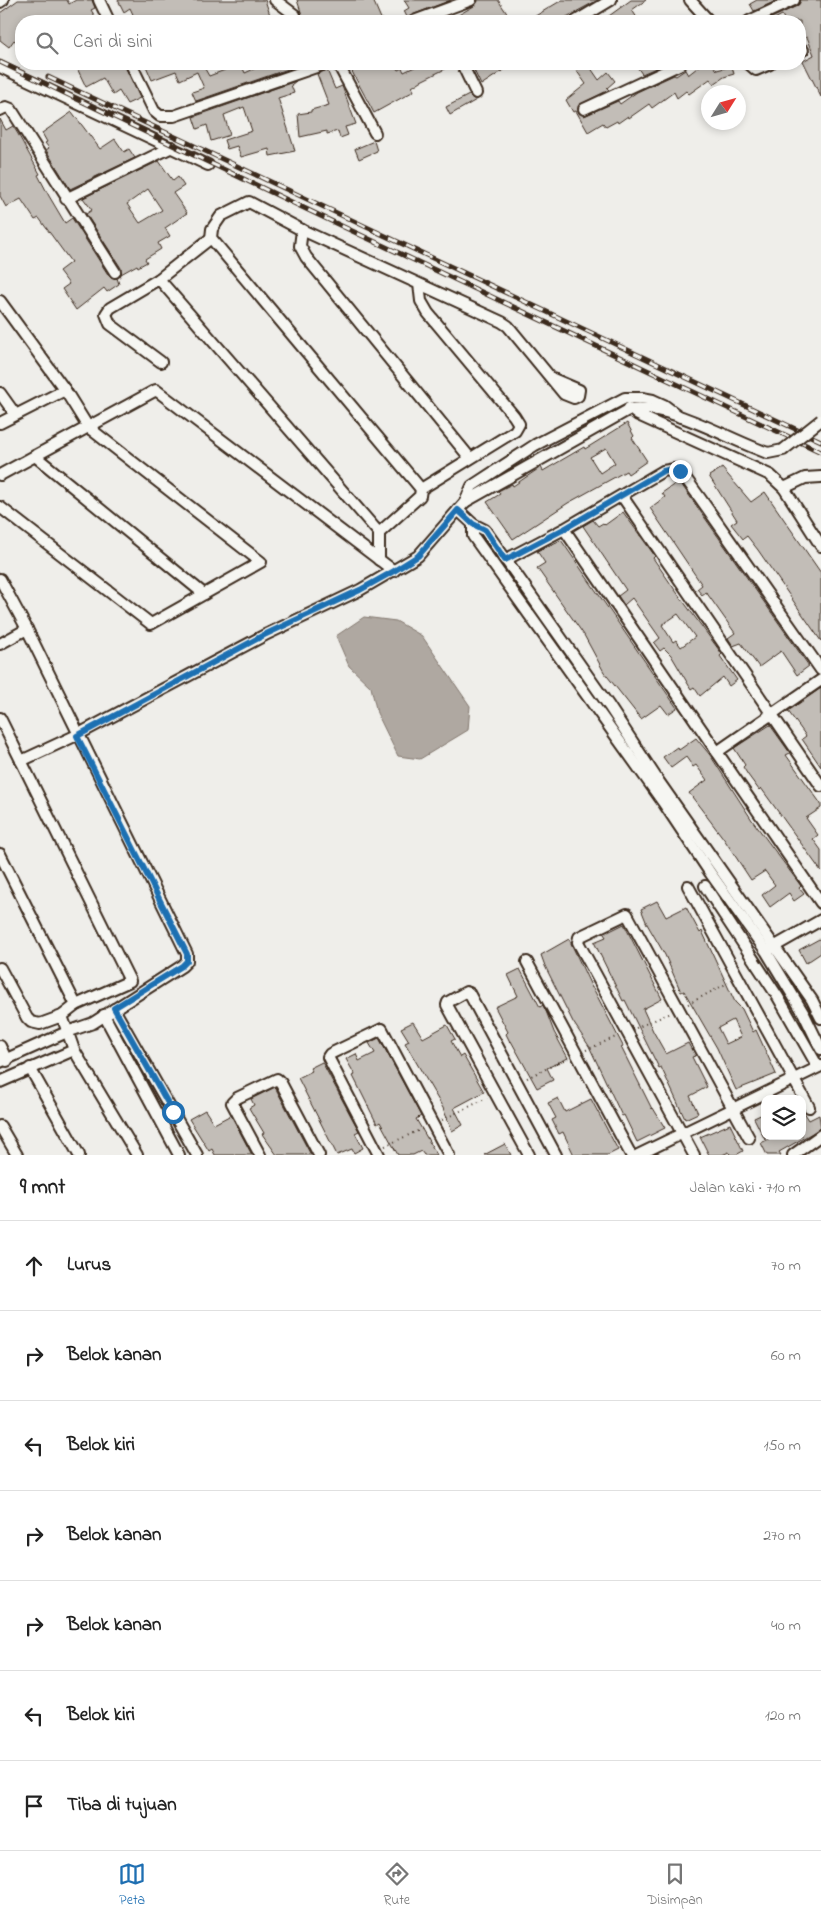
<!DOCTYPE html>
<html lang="id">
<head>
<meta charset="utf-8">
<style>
	body { margin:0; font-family:"Indie Flower",sans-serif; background:#f2f2f2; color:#222 }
	.controls { position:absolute; right:15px; bottom:15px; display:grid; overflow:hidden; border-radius:10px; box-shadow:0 2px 8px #0003 }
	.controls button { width:45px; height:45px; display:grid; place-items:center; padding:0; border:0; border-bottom:1px solid #e0e0e0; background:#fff; color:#222; font:25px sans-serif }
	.compass { position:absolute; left:701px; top:85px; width:45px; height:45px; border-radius:50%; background:#fff; box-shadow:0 2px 8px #0003; rotate:53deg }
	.stop { position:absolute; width:15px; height:15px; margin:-11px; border:4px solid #1f6fb2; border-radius:50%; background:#fff }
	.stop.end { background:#1f6fb2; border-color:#fff; box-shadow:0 1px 5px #0008 }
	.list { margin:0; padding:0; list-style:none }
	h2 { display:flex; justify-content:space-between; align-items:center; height:65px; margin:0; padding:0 20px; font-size:21px }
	h2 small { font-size:16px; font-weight:400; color:#767676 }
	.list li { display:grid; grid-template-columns:32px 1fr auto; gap:15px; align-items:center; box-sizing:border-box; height:90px; padding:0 20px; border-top:1px solid #e0e0e0 }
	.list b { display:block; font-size:19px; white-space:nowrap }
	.list em { font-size:16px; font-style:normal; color:#767676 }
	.icon { flex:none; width:28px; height:28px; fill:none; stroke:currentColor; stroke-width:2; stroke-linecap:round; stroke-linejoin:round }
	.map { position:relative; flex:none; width:821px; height:1155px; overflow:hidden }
	.search { position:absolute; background:#fff; box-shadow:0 2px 8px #0003; left:15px; right:15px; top:15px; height:55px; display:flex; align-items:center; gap:12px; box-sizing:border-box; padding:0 18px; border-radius:20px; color:#767676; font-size:19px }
	.sheet { height:695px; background:#fff }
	nav { display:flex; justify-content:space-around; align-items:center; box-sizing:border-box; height:70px; border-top:1px solid #e0e0e0; background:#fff; font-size:14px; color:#767676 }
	nav a { display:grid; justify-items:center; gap:2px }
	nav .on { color:#1f6fb2 }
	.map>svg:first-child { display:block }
	.water { fill:#afa8a1; stroke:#81766d }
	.building { fill:#c2bdb7; stroke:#3b2a1e; fill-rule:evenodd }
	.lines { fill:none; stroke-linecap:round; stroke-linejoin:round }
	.street-casing { stroke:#3b2a1e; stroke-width:14 }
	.path { stroke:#3b2a1e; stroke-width:2; stroke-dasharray:1 4; stroke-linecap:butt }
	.street { stroke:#f6f6f2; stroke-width:10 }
	.rail-casing { stroke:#3b2a1e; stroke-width:5 }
	.rail { stroke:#f6f6f2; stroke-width:3; stroke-dasharray:9; stroke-linecap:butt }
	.street-bridge-casing { stroke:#3b2a1e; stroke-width:14; stroke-linecap:butt }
	.street-bridge { stroke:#f6f6f2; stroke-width:10 }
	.route { stroke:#1f6fb2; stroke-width:6 }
</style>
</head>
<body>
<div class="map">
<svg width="821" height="1155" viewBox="0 0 821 1155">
	<rect width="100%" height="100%" fill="#efeeea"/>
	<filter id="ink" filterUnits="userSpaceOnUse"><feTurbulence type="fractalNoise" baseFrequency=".02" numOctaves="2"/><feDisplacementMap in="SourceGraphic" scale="10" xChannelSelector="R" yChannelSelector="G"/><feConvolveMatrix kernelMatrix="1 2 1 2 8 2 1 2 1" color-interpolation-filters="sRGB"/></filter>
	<g filter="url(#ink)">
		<polygon class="water" points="364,617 396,621 422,636 470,706 468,730 420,759 398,756 377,713 371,687 349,666 336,636"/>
		<g class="building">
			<polygon points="18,0 67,0 69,4 76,0 92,0 95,8 91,10 98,21 21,21 21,46 14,40 9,47 0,40 0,13"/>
			<polygon points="118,0 265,0 272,21 136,21 130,8 124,12"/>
			<polygon points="297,0 373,0 382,21 304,21"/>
			<polygon points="404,0 451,0 412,15 408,19 404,11 409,8"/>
			<polygon points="479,0 498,0 512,21 448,21 474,6"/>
			<polygon points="562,0 598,0 559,21 527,21"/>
			<polygon points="631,0 646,0 632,10 639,21 592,21 591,20 598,16 602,21"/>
			<polygon points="757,0 778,0 754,11 750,4"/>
			<polygon points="801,0 821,0 821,97 803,61 814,55 807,37 800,41 800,21 785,21 782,15 771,21 765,21 797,6"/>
			<polygon points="75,64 124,64 140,98 127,104 119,91 113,95 103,78 86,87"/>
			<polygon points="151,64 216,64 205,69 209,76 225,70 222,64 241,64 245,73 265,64 290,64 291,68 196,101 192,92 204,88 197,72 180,80 176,71 152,80 146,66"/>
			<polygon points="348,64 395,64 398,70 402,68 404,72 421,64 455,64 421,81 412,87 414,91 374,113"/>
			<polygon points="471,64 513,64 481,85"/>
			<polygon points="585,64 588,64 599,80 608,72 615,81 607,88 609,90 579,105 578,111 584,116 618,101 620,104 637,92 674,75 676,76 685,70 688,75 702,64 712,64 717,70 732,66 734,74 724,77 714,84 710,79 689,94 686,91 677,98 674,92 652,108 649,104 629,118 628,116 618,123 617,121 606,127 603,123 588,132 576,111 573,112 566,100 586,84 576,70"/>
			<polygon points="635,64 665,64 642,74"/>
			<polygon points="327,70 335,89 342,86 356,124 345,127 348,135 340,138 338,131 327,134 327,131 300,137 298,114 311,112 311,110 329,105 317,74"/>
			<polygon points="296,81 291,85 294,93 278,98 295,151 270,156 269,149 241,157 237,146 227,149 224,140 252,131 244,107 224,115 230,135 211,141 207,125 197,129 193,117"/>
			<polygon points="469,95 473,99 478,99 450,115 446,107"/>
			<polygon points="72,112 100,149 115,139 124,152 129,149 135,158 70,189 46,150 49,148 45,143 47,142 42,133"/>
			<polygon points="0,119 6,130 13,126 18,134 40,174 38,175 49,196 65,223 72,218 109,276 117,278 119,284 107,292 104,288 76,310 62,289 69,284 59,271 71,262 39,218 35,220 21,199 6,207 0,196"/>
			<polygon points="374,141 377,151 359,159 355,149"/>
			<path d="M159 161 173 181 178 177 184 186 173 193 187 213 165 228 170 236 158 243 161 249 145 259 147 262 138 267 137 265 121 274V268L86 214 92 210 83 198ZM148 189 162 210 140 223 127 204Z"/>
			<path d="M627 423 634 436 632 438 647 461 628 474 626 471 568 503 513 539 487 502 500 494 498 491 512 484 513 486 541 467 543 471 584 447 585 449ZM606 448 615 463 600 473 590 457Z"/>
			<polygon points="722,468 751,502 765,492 821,573 821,641 758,550 747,536 743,539 731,524 737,520 709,476"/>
			<polygon points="679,481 809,666 797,675 781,651 759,667 741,643 733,646 728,638 735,633 706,592 702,595 697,589 702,585 650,508 665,497 662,493"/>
			<path d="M623 512 655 556 653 558 675 590 722 654 720 656 737 680 729 686 723 677 700 696 694 687 691 689 671 655 664 648 660 651 654 643 660 638 632 598 624 605 618 596 626 590 583 526 593 520 598 526 603 523 605 525ZM678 614 695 637 681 647 676 640 673 642 662 625Z"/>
			<polygon points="561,540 677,708 668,714 661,705 641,719 604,672 584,635 537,568 545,563 537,551"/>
			<polygon points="821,688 821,767 802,739 806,736 788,711"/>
			<polygon points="770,725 790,753 786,755 821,804 821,808 806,818 818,835 813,839 821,850 821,871 761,788 759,790 748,775 743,767 745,765 734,748"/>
			<polygon points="696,738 710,755 752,820 801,886 799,888 804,894 794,901 789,893 770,907 762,895 775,885 765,871 751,880 724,839 689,793 707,780 696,765 693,767 686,757 671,768 663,757 677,747 679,750"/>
			<path d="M657 901 666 917 686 907 700 933 702 931 735 1002 742 1009 753 1032 756 1030 776 1074 736 1090 717 1048 684 991 681 992 665 955 647 924 641 909ZM733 1020 741 1037 726 1044 718 1028Z"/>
			<polygon points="624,924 662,999 643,1009 653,1031 666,1054 688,1043 695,1056 692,1057 707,1087 690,1096 698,1113 685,1119 661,1067 659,1068 625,1000 623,1001 594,942 606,937 604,934"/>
			<polygon points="821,938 821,953 806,963 799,950"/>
			<polygon points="569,939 592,988 593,988 623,1046 621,1047 652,1109 653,1108 665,1128 637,1142 624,1115 622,1116 589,1046 573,1022 545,966 541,955"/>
			<polygon points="520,969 540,1007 543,1005 546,1011 554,1032 568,1058 547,1068 553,1080 537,1088 511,1041 510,1042 506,1034 508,1032 495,1007 518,996 508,975"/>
			<polygon points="413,1022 423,1038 447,1025 455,1039 451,1041 460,1057 463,1055 484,1092 454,1108 463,1125 452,1131 443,1108 405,1043 409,1041 401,1028"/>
			<polygon points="379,1038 421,1116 416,1119 437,1155 424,1155 421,1151 413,1155 398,1155 380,1122 377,1124 353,1076 355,1075 346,1059 356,1054 359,1061 375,1053 369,1043"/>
			<polygon points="322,1062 359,1131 355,1133 363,1148 354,1153 352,1149 337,1155 298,1078 312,1071 310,1068"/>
			<polygon points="275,1087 276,1089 311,1155 277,1155 262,1134 264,1133 249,1108 254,1105 251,1099"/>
			<polygon points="558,1098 565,1112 591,1099 618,1150 608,1155 574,1155 563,1132 559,1134 552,1120 556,1118 548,1103"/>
			<polygon points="802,1109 809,1120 819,1115 821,1128 779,1152 781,1155 767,1155 761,1143 775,1136 802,1136"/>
			<polygon points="205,1110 214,1124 231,1115 252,1155 215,1155 212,1149 209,1151 189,1119"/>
			<polygon points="765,1113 765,1140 754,1118"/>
			<polygon points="730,1124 743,1151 736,1155 730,1155 729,1152 722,1155 709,1155 700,1137"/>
			<polygon points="505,1144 511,1155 484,1155"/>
		</g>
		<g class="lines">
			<defs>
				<g id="street">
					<polyline points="99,0 109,21"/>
					<polyline points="275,0 295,15 297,21"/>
					<polyline points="690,0 709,21"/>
					<polyline points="0,2 3,0"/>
					<polyline points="414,21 471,0"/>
					<polyline points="576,21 611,0"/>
					<polyline points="749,21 794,0"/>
					<polyline points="800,51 803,50"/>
					<polyline points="131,64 154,111 160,116 174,116 325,64"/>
					<polyline points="338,64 375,133"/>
					<polyline points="462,64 476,93"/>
					<polyline points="749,64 756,70 770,64"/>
					<polyline points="0,67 208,165"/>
					<polyline points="584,109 681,64"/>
					<polyline points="0,110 6,107 11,109 115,272"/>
					<polyline points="66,199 172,147"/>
					<polyline points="302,230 300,246 306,257 470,458"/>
					<polyline points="159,279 379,533 379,560"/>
					<polyline points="419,284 421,301 428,313 514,416 519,424 515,431 421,489 211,238 212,229 221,216 249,202 302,230 502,322 508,326 564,394 574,398 578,396 579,390 551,378"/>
					<polyline points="0,301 65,390 88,427 261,562 151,624 0,507"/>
					<polyline points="161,362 110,324 106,314 110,308 159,279 211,238"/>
					<polyline points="0,393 15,414"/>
					<polyline points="629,408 638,415 770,475 784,488 821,546"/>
					<polyline points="0,423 65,390"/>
					<polyline points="35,456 204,594"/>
					<polyline points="0,475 156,390 394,571"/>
					<polyline points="784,488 805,478 821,477"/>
					<polyline points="622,496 821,786"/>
					<path d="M465 502 630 409C671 403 729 440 768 453L783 450"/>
					<polyline points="458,510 473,524 485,530 609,706 657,779 812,1000 821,1018"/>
					<polyline points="473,524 473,536 663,802 711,874 766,951 804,1014 821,1049"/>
					<polyline points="564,529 717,752"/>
					<polyline points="379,533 420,496 421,489"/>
					<polyline points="505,560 564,529 663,471 675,469 684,476 700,498 821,670"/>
					<polyline points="0,579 27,629"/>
					<polyline points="0,644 27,629 187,954 187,961 182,966 93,1023 67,1032 0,1062"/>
					<polyline points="821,680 717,752 821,903"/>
					<polyline points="0,718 130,981 76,1005 62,1016 40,1024 31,1022 27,1018 0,968"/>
					<polyline points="21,761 77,735 265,635 360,590 418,556 465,502 472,486 535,445 625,398 642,398 653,400 664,405 680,417"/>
					<polyline points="0,854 76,1005"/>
					<polyline points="688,886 809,1107"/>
					<polyline points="705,886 778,997 818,1067"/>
					<polyline points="770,949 821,920"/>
					<polyline points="527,962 631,1155"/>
					<polyline points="114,1009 197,1155"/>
					<polyline points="104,1015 179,1155"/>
					<polyline points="62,1016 74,1050 137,1155"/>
					<polyline points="0,1046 7,1061"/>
					<polyline points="30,1068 79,1155"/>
					<polyline points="0,1082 74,1050"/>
					<polyline points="0,1126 17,1155"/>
					<polyline points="260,1155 232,1103 237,1098 277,1079 281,1083 319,1155"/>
					<polyline points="379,1155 328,1057 330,1054 382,1029 449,1155"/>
					<polyline points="529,1155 447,1005 448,1002 466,992 469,993 556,1155"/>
					<polyline points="638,1155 821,1066"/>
					<polyline points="694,1155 578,942 579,937 627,914 749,1138"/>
					<polyline points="793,1155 821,1135"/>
				</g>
			</defs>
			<use href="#street" class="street-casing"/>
			<g class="path">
				<polyline points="688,1004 728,983"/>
				<polyline points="636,1028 671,1013"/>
				<polyline points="586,1050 618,1036"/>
				<polyline points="527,1078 568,1058"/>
				<polyline points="442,1120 487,1098"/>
				<polyline points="385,1146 424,1128"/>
			</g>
			<use href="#street" class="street"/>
			<defs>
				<g id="rail">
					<polyline points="0,62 331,221 821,452"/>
					<polyline points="48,77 821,441"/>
				</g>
			</defs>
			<use href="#rail" class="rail-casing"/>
			<use href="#rail" class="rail"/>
			<defs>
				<polyline id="street-bridge" points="783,450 821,420"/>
			</defs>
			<use href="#street-bridge" class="street-bridge-casing"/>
			<use href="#street-bridge" class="street-bridge"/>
		</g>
	</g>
	<g class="lines" filter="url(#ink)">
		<polyline class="route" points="173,1112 114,1008 182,966 187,961 187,954 77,736 264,635 360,590 394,571 418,556 458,510 473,524 485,530 505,560 564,529 663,471 672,469 680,471"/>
	</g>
</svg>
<div class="controls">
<button><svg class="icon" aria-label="layers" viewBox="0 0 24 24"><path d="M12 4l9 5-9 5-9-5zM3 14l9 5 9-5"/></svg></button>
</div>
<svg class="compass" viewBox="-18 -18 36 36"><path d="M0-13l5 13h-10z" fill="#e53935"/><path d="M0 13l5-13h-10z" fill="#767676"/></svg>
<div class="stop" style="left:173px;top:1112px"></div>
<div class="stop end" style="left:680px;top:471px"></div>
<div class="search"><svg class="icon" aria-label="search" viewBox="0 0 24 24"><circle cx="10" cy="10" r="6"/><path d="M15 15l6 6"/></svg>Cari di sini</div>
</div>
<section class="sheet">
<h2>9 mnt<small>Jalan kaki · 710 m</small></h2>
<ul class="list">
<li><svg class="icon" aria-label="ahead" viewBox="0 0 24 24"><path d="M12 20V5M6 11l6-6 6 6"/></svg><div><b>Lurus</b></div><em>70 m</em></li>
<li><svg class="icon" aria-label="right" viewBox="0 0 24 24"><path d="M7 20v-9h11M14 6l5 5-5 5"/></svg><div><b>Belok kanan</b></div><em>60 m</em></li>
<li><svg class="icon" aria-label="left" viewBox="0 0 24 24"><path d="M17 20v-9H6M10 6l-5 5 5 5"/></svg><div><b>Belok kiri</b></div><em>150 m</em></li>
<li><svg class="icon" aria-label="right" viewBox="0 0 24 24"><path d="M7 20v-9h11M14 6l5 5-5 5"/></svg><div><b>Belok kanan</b></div><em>270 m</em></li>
<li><svg class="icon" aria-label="right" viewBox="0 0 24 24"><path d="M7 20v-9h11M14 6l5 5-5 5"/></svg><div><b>Belok kanan</b></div><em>40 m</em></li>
<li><svg class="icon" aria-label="left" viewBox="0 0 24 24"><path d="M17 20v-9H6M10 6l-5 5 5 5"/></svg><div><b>Belok kiri</b></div><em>120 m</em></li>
<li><svg class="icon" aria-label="arrive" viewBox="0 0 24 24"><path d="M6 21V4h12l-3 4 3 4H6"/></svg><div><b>Tiba di tujuan</b></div></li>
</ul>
</section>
<nav>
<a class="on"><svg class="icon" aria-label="map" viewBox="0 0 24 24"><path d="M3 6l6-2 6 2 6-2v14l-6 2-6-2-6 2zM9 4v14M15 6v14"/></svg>Peta</a>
<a><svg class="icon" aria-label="directions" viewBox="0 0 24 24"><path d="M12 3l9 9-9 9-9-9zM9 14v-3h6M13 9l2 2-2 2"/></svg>Rute</a>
<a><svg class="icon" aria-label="saved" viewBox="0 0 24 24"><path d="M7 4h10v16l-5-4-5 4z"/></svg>Disimpan</a>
</nav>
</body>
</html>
